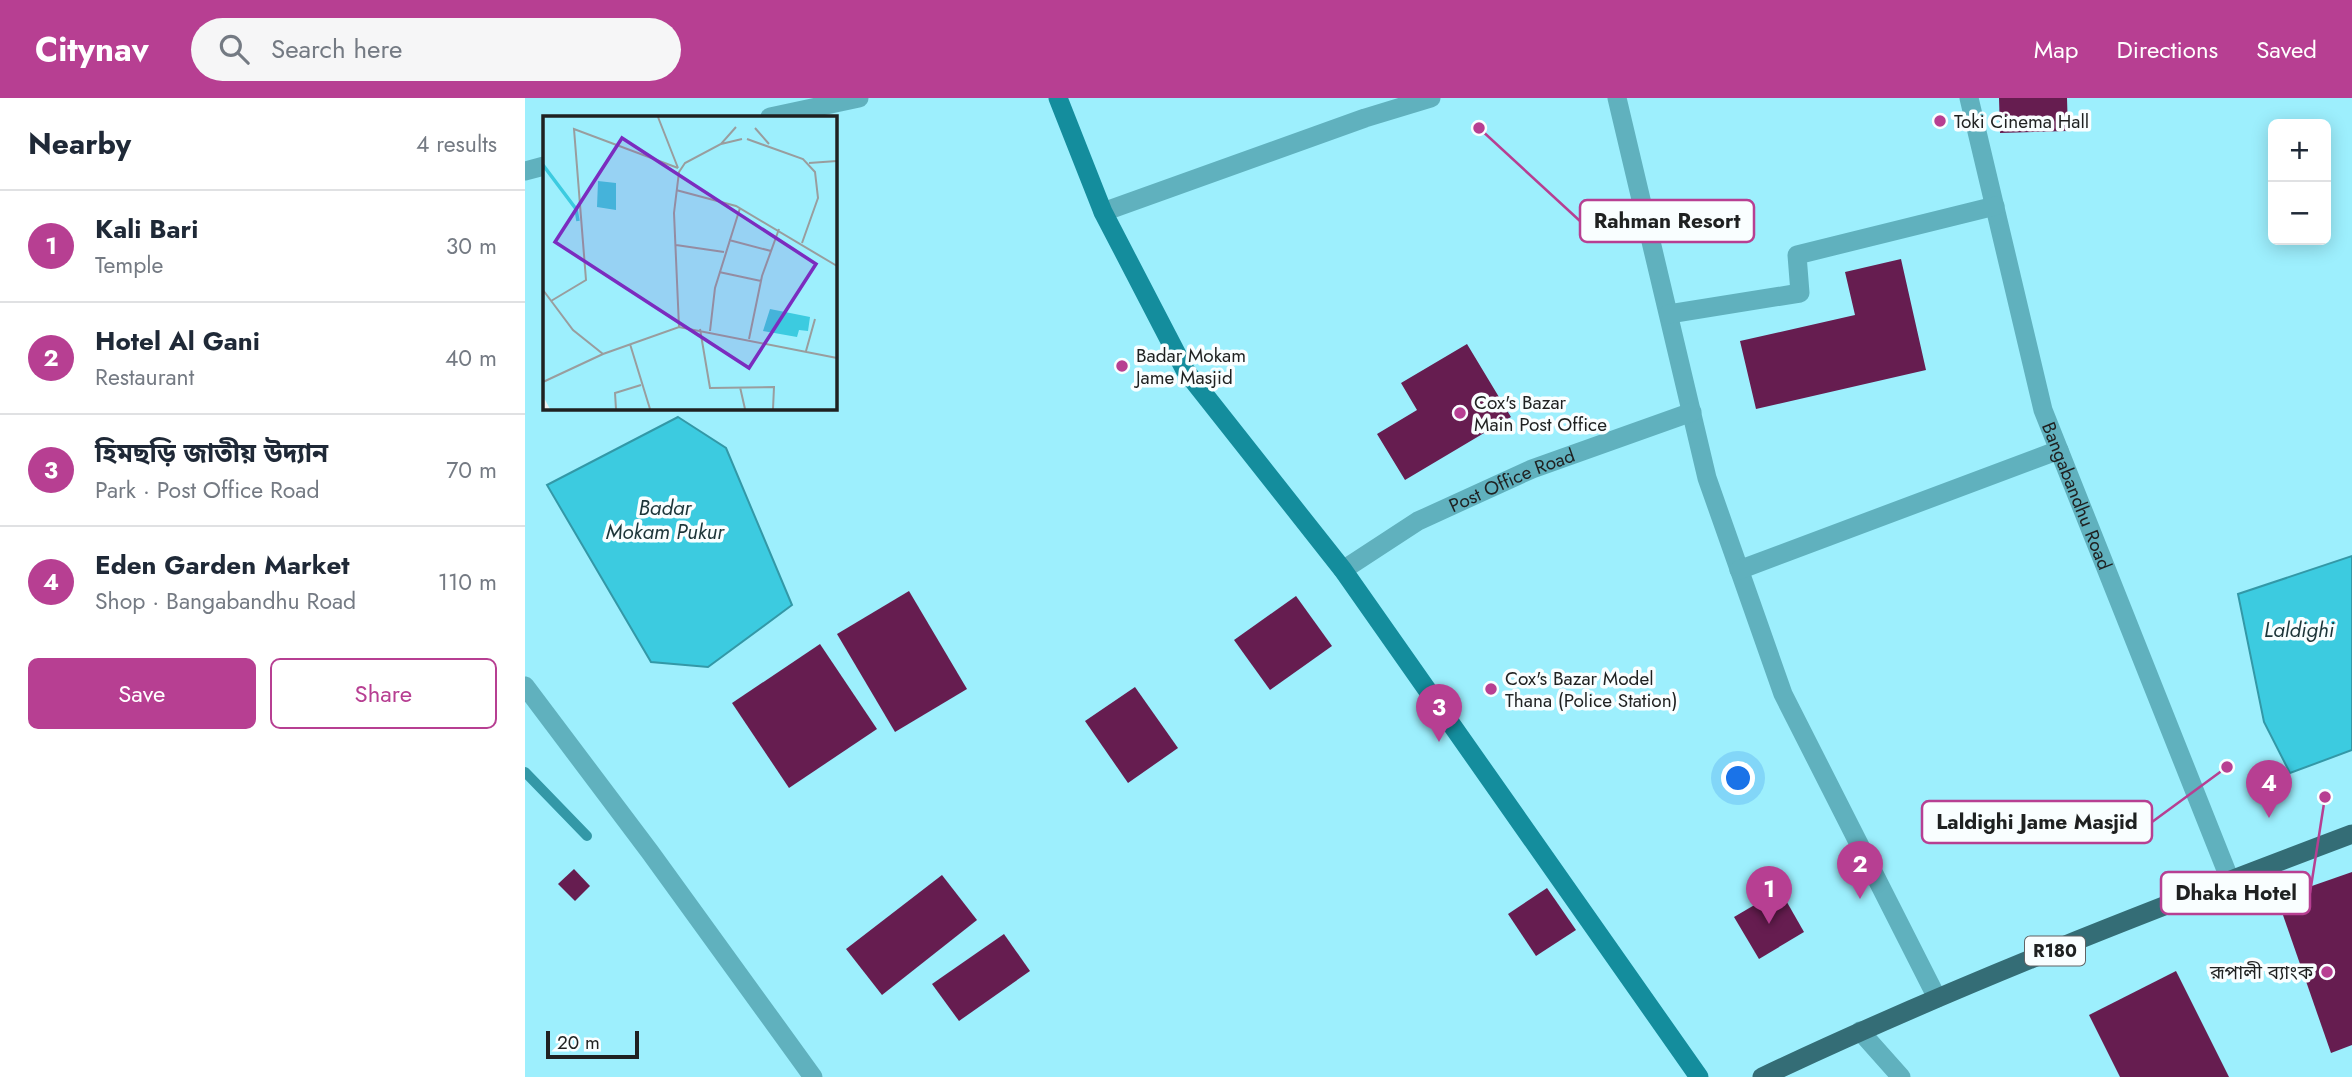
<!DOCTYPE html>
<html lang="en">
<head>
<meta charset="utf-8">
<style>
	body { margin:0; font-family:Jost,"Noto Sans Bengali",sans-serif; background:#f6f6f7; color:#1f2937 }
	.controls { position:absolute; right:21px; top:21px; display:grid; overflow:hidden; border-radius:10px; box-shadow:0 4px 18px #0003 }
	.controls button { width:63px; height:63px; display:grid; place-items:center; padding:0; border:0; border-bottom:2px solid #e0e1e3; background:#fff; color:#1f2937; font:35px sans-serif }
	.scale { position:absolute; left:21px; bottom:18px; width:93px; box-sizing:border-box; padding-left:7px; border:4px solid #1f2121; border-top:0; font-size:19px; line-height:24px; white-space:nowrap; color:#1f2121; -webkit-text-stroke:5px #f9feff; paint-order:stroke }
	.you { position:absolute; left:1214px; top:681px; width:24px; height:24px; margin:-18px; border:5px solid #fff; border-radius:50%; background:#1a73e8; box-shadow:0 0 0 10px #1a73e833 }
	.badge { display:grid; place-items:center; width:46px; height:46px; border-radius:50%; background:#b73f92; color:#fff; font-size:23px; font-weight:700 }
	.pin { position:absolute; translate:-50% -58px; filter:drop-shadow(0 2px 4px #0008) }
	.pin::after { content:''; position:absolute; top:37px; width:24px; height:21px; background:inherit; clip-path:polygon(0 0,100% 0,50% 100%) }
	.list { margin:0; padding:0; list-style:none }
	h2 { display:flex; justify-content:space-between; align-items:center; height:91px; margin:0; padding:0 28px; font-size:30px }
	h2 small { font-size:23px; font-weight:400; color:#747a83 }
	.list li { display:grid; grid-template-columns:46px 1fr auto; gap:21px; align-items:center; box-sizing:border-box; height:112px; padding:0 28px; border-top:2px solid #e0e1e3 }
	.list b { display:block; font-size:26px; white-space:nowrap }
	.list p { margin:0; font-size:23px; white-space:nowrap; color:#747a83 }
	.list em { font-size:23px; font-style:normal; color:#747a83 }
	.actions { display:flex; gap:14px; padding:21px 28px }
	.actions a { flex:1; padding:16px 0; border:2px solid #b73f92; border-radius:10px; text-align:center; font-size:24px; color:#b73f92 }
	.actions .main { background:#b73f92; color:#fff }
	.icon { flex:none; width:38px; height:38px; fill:none; stroke:currentColor; stroke-width:2; stroke-linecap:round; stroke-linejoin:round }
	.map { position:relative; flex:none; width:1827px; height:979px; overflow:hidden }
	header { display:flex; align-items:center; gap:42px; box-sizing:border-box; height:98px; padding:0 35px; background:#b73f92; color:#fff }
	header strong { font-size:33px }
	nav { display:flex; gap:38px; margin-inline-start:auto; font-size:24px }
	.search { width:490px; height:63px; background:#f6f6f7; display:flex; align-items:center; gap:18px; box-sizing:border-box; padding:0 24px; border-radius:38px; color:#747a83; font-size:26px }
	main { display:flex }
	aside { flex:1; background:#fff }
	.map>svg:first-child { display:block }
	.green { fill:#9deffd; fill-rule:evenodd }
	.water { fill:#3ccbe0; stroke:#3398a7; stroke-width:2 }
	.lines { fill:none; stroke-linecap:round; stroke-linejoin:round }
	.stream { stroke:#3398a7; stroke-width:10 }
	.building { fill:#661d50 }
	.minor { stroke:#60b1be; stroke-width:19 }
	.tertiary { stroke:#60b1be; stroke-width:19 }
	.secondary { stroke:#148d9d; stroke-width:19 }
	.primary { stroke:#346d76; stroke-width:19 }
	.poi-dot { fill:#b73f92; stroke:#f9feff; stroke-width:2.5 }
	.labels { text-anchor:middle; stroke-width:7; stroke-linejoin:round; paint-order:stroke }
	.shield { fill:#f9feff; stroke:#606364; stroke-width:2 }
	.shield-label { font-size:18px; font-weight:bold; fill:#1f2121 }
	.poi-label { font-size:19px; fill:#1f2121; stroke:#f9feff; text-anchor:start }
	.street-label { font-size:19px; fill:#1f2121; stroke:#f9feff }
	.water-label { font-size:21px; font-style:italic; fill:#1d3539; stroke:#f9feff }
	.inset-river { fill:none; stroke:#3ccbe0; stroke-width:3.5 }
	.inset-road { fill:none; stroke:#999d9e; stroke-width:2 }
	.view { fill:#7b2cbf; fill-opacity:0.15; stroke:#7b2cbf; stroke-width:3.5 }
	.inset-edge { fill:none; stroke:#1f2121; stroke-width:3.5 }
	.leader { fill:none; stroke:#b73f92; stroke-width:2.5 }
	.callout-dot { fill:#b73f92; stroke:#f9feff; stroke-width:2.5 }
	.callout { fill:#f9feff; stroke:#b73f92; stroke-width:2.5 }
	.callout-label { font-size:21px; text-anchor:middle; font-weight:bold; fill:#1f2121 }
</style>
</head>
<body>
<header>
<strong>Citynav</strong>
<div class="search"><svg class="icon" aria-label="search" viewBox="0 0 24 24"><circle cx="10" cy="10" r="6"/><path d="M15 15l6 6"/></svg>Search here</div>
<nav><a>Map</a><a>Directions</a><a>Saved</a></nav>
</header>
<main>
<aside>
<h2>Nearby<small>4 results</small></h2>
<ul class="list">
<li><span class="badge">1</span><div><b>Kali Bari</b><p>Temple</p></div><em>30 m</em></li>
<li><span class="badge">2</span><div><b>Hotel Al Gani</b><p>Restaurant</p></div><em>40 m</em></li>
<li><span class="badge">3</span><div><b>হিমছড়ি জাতীয় উদ্যান</b><p>Park · Post Office Road</p></div><em>70 m</em></li>
<li><span class="badge">4</span><div><b>Eden Garden Market</b><p>Shop · Bangabandhu Road</p></div><em>110 m</em></li>
</ul>
<div class="actions"><a class="main">Save</a><a>Share</a></div>
</aside>
<div class="map">
<svg width="1827" height="979" viewBox="0 0 1827 979">
	<rect width="100%" height="100%" fill="#ebf0f1"/>
	<path class="green" d="M0 0H1827V979H0ZM19 19H310V310H19ZM1748 26H1801V142H1748Z"/>
	<g class="water">
		<polygon points="153,319 201,350 267,507 183,569 126,564 22,387"/>
		<polygon points="1827,458 1827,652 1765,675 1739,624 1713,496"/>
	</g>
	<g class="lines">
		<polyline class="stream" points="0,674 62,738"/>
	</g>
	<g class="building">
		<polygon points="1474,0 1542,0 1543,33 1475,35"/>
		<polygon points="1376,161 1401,272 1231,311 1215,243 1330,217 1320,174"/>
		<polygon points="942,246 986,319 880,382 852,336 892,312 876,285"/>
		<polygon points="384,493 442,591 370,634 312,536"/>
		<polygon points="771,498 807,548 745,592 709,542"/>
		<polygon points="295,546 352,631 264,690 207,605"/>
		<polygon points="610,589 653,650 603,685 560,623"/>
		<polygon points="49,771 65,788 50,803 33,786"/>
		<polygon points="1827,774 1827,947 1806,955 1752,800"/>
		<polygon points="417,777 452,822 357,897 321,851"/>
		<polygon points="1022,790 1051,832 1011,858 983,816"/>
		<polygon points="1255,792 1279,834 1234,861 1209,819"/>
		<polygon points="479,836 505,873 434,923 407,886"/>
		<polygon points="1651,873 1704,979 1595,979 1564,917"/>
	</g>
	<g class="lines">
		<g class="minor">
			<polyline points="1092,0 1182,380 1258,596 1412,900"/>
			<path id="s1" d="M1444 0 1518 312 1705 782"/>
			<polyline points="245,19 334,0"/>
			<polyline points="0,73 19,68"/>
			<polyline points="1144,216 1275,195 1272,157 1470,108"/>
			<path id="s2" d="M818 472 893 423 1007 371 1167 314"/>
			<polyline points="1214,472 1534,352"/>
			<polyline points="0,588 125,754 288,979"/>
			<polyline points="1335,933 1376,979"/>
		</g>
		<polyline class="tertiary" points="578,114 840,20 906,0"/>
		<polyline class="secondary" points="533,0 578,114 660,272 818,472 1174,979"/>
		<path class="primary" d="M1237 979C1429 888 1628 811 1827 736"/>
	</g>
	<g class="poi-dot">
		<circle cx="1415" cy="23" r="7"/>
		<circle cx="597" cy="268" r="7"/>
		<circle cx="935" cy="315" r="7"/>
		<circle cx="966" cy="591" r="7"/>
		<circle cx="1802" cy="874" r="7"/>
	</g>
	<g class="labels">
		<rect class="shield" x="1500" y="838.5" width="60" height="29" rx="5"/>
		<g class="shield-label">
			<text x="1530" y="859">R180</text>
		</g>
		<g class="poi-label">
			<text x="1429" y="30">Toki Cinema Hall</text>
			<text x="611" y="264">Badar Mokam<tspan x="611" dy="22">Jame Masjid</tspan></text>
			<text x="949" y="311">Cox's Bazar<tspan x="949" dy="22">Main Post Office</tspan></text>
			<text x="980" y="587">Cox's Bazar Model<tspan x="980" dy="22">Thana (Police Station)</tspan></text>
			<text x="1788" y="881" text-anchor="end">রূপালী ব্যাংক</text>
		</g>
		<g class="street-label">
			<text dy="7" stroke="none"><textPath href="#s2" startOffset="192">Post Office Road</textPath></text>
			<text dy="7" stroke="none"><textPath href="#s1" startOffset="413">Bangabandhu Road</textPath></text>
		</g>
		<g class="water-label">
			<text x="140" y="417">Badar<tspan x="140" dy="24">Mokam Pukur</tspan></text>
			<text x="1774" y="539">Laldighi</text>
		</g>
	</g>
	<g transform="translate(18 18)">
		<rect width="294" height="294" fill="#ebf0f1"/>
		<path d="M0 1H294V293H7L0 280Z" fill="#9deffd"/>
		<path d="M55 65 73 67V94L54 91ZM227 193 267 201 265 215 256 214 254 221 220 215Z" fill="#3ccbe0"/>
		<path class="inset-river" d="M0 49 33 93 35 105"/>
		<path class="inset-road" d="M115 1 135 52M212 12 226 28M204 23 260 43 272 56 275 82 259 127M178 28 199 23M266 47 294 45M133 74 193 90 294 150M186 124 228 135M133 129 181 136M176 156 218 165M0 174 30 214 60 238M8 185 43 164 31 13 135 52M136 211 131 97 136 56 142 47 178 28 193 11M157 213 167 272 231 271 230 293M167 215 172 172 197 92M206 223 219 160 236 113M87 228 107 293M263 235 272 203M0 266 60 238 136 211 294 242M197 271 202 293M73 293 72 277 98 269"/>
		<path class="view" d="M79 22 273 148 206 252 12 126Z"/>
		<rect width="294" height="294" class="inset-edge"/>
	</g>
	<path class="leader" d="M954 30L1055 123M1702 669L1627 724M1800 699L1785 795"/>
	<g class="callout-dot">
		<circle cx="954" cy="30" r="7"/>
		<circle cx="1702" cy="669" r="7"/>
		<circle cx="1800" cy="699" r="7"/>
	</g>
	<g class="callout">
		<rect x="1055" y="102" width="174" height="42" rx="7"/>
		<rect x="1397" y="703" width="230" height="42" rx="7"/>
		<rect x="1636" y="774" width="149" height="42" rx="7"/>
	</g>
	<g class="callout-label">
		<text x="1142" y="130">Rahman Resort</text>
		<text x="1512" y="731">Laldighi Jame Masjid</text>
		<text x="1711" y="802">Dhaka Hotel</text>
	</g>
</svg>
<div class="controls">
<button>+</button>
<button>−</button>
</div>
<div class="scale">20 m</div>
<div class="you"></div>
<div class="pin badge" style="left:1244px;top:826px">1</div>
<div class="pin badge" style="left:1335px;top:801px">2</div>
<div class="pin badge" style="left:914px;top:644px">3</div>
<div class="pin badge" style="left:1744px;top:720px">4</div>
</div>
</main>
</body>
</html>
